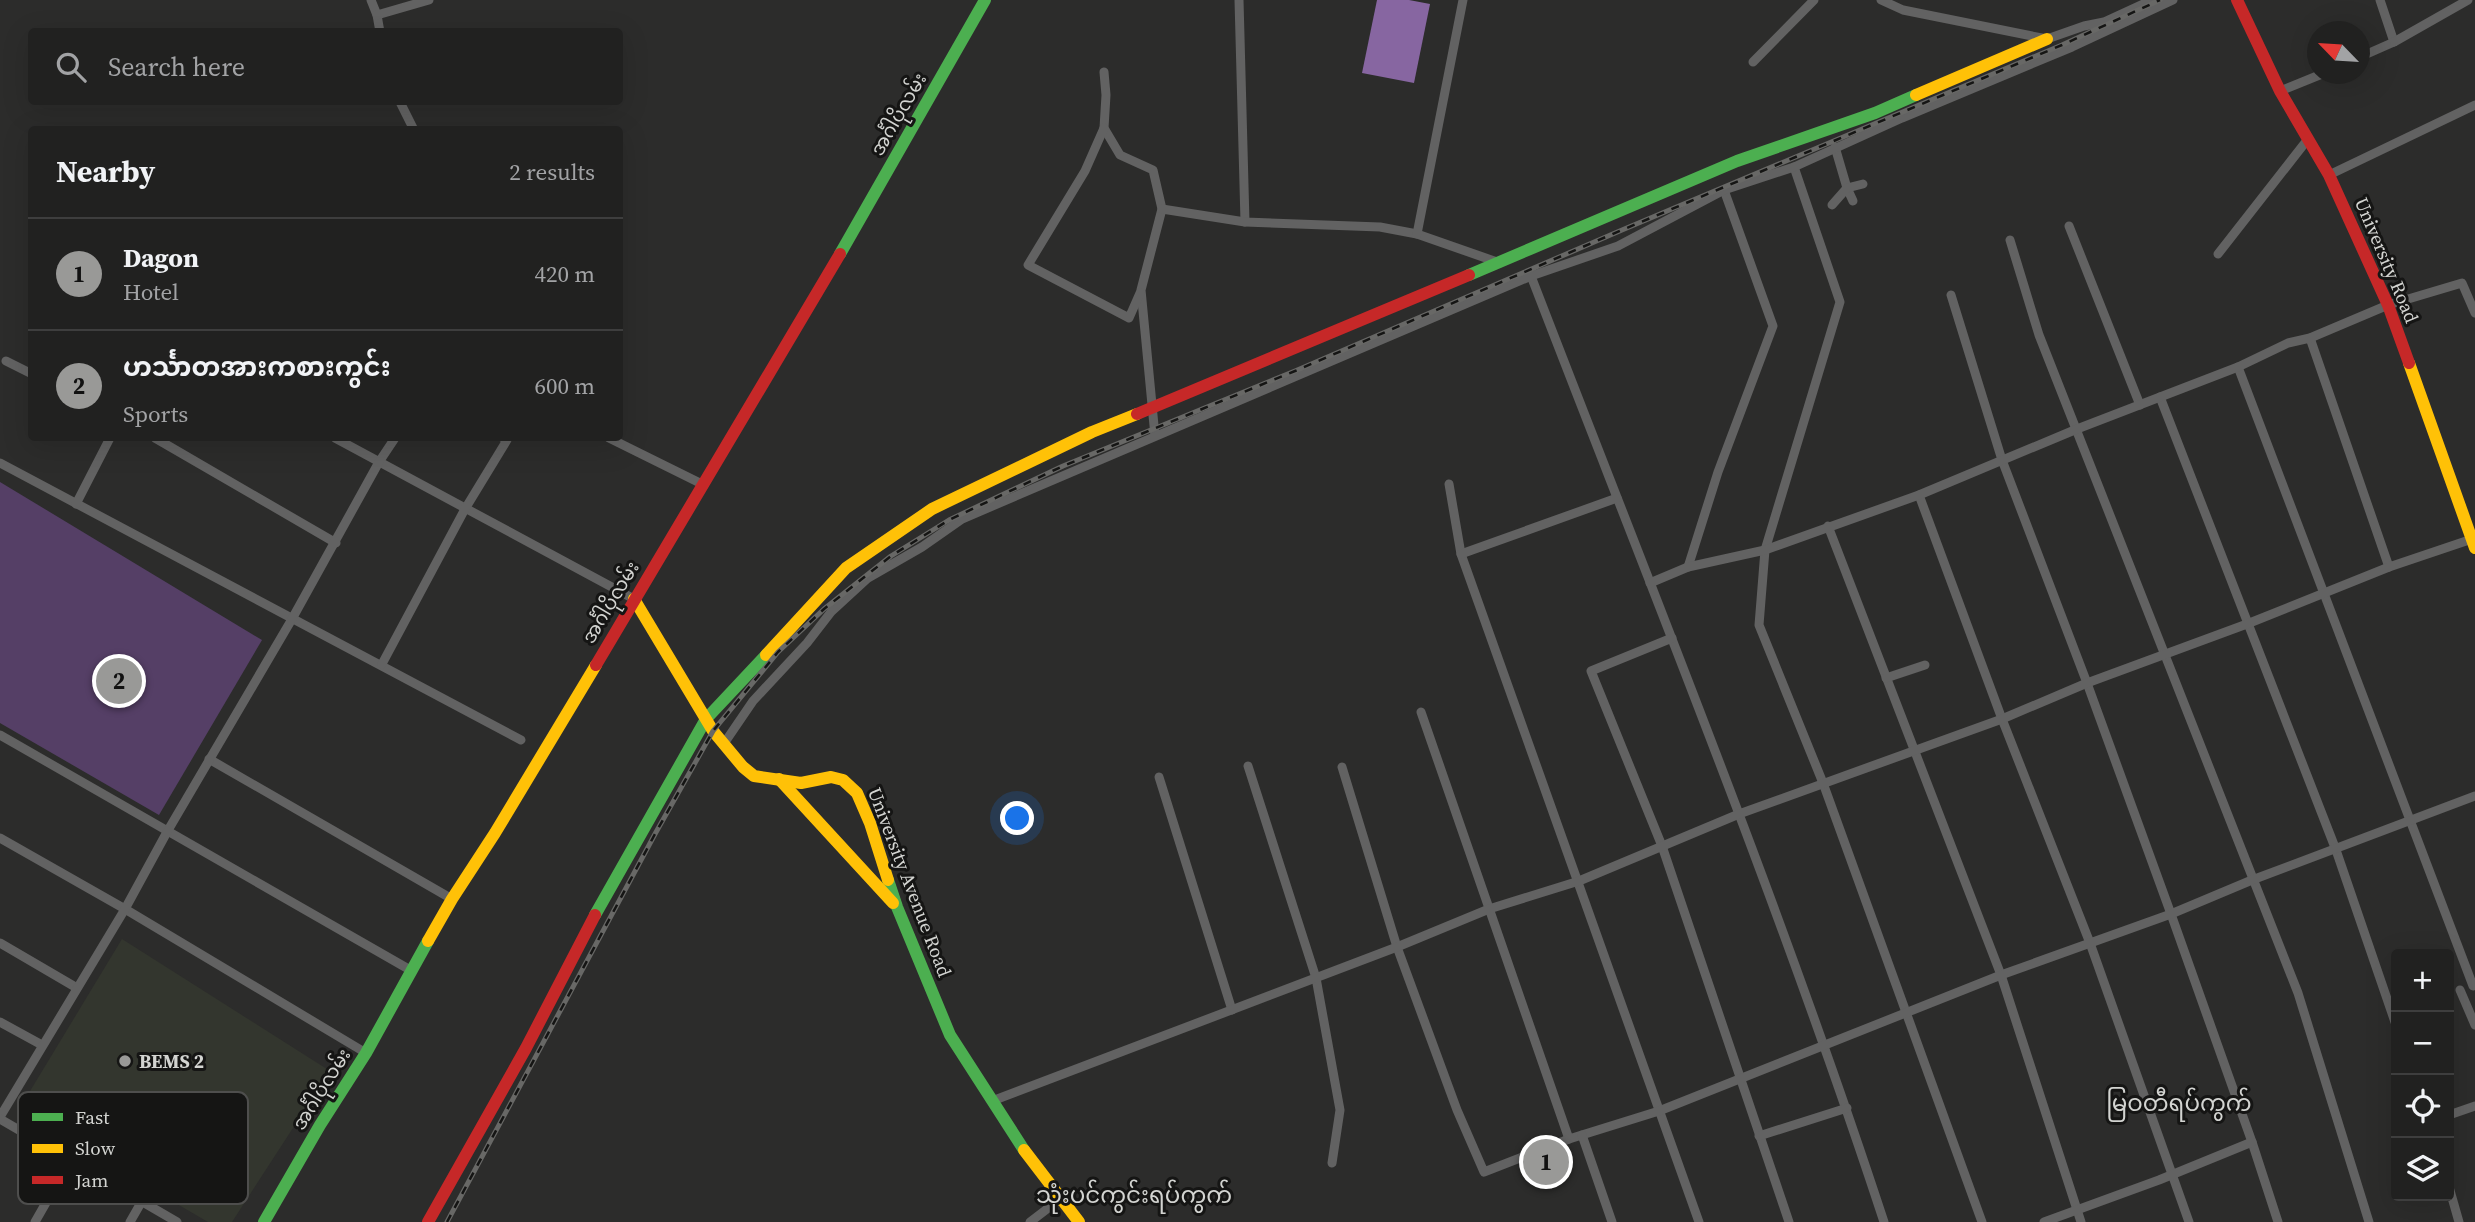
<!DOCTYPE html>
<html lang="en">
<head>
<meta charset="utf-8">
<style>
	body { margin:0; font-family:"Source Serif 4","Noto Sans Myanmar",serif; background:#292929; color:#f1f3f6 }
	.controls { position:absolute; right:21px; bottom:21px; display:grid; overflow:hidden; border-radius:7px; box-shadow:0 7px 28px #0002 }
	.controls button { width:63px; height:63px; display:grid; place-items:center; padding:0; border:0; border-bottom:2px solid #3e3e3e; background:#212120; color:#f1f3f6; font:35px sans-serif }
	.compass { position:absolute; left:2307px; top:21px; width:63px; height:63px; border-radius:50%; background:#212120; box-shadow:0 7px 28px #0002; rotate:295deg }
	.you { position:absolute; left:1018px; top:819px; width:24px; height:24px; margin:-18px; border:5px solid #fff; border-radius:50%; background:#1a73e8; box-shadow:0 0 0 10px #1a73e833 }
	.badge { display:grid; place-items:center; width:46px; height:46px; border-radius:50%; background:#999997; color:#111; font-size:23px; font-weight:700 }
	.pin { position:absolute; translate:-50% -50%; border:4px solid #fff; box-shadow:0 2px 7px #0006 }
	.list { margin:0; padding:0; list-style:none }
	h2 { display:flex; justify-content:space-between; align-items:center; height:91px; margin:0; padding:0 28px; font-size:30px }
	h2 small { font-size:23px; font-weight:400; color:#a2a3a5 }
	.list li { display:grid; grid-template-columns:46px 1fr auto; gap:21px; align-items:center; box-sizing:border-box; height:112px; padding:0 28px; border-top:2px solid #3e3e3e }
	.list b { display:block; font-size:26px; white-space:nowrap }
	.list p { margin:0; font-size:23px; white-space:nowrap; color:#a2a3a5 }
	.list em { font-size:23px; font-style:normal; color:#a2a3a5 }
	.icon { flex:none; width:38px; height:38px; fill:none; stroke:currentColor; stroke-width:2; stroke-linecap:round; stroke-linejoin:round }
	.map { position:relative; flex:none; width:2475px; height:1222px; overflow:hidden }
	.search { position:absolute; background:#212120; box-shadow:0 7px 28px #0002; left:28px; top:28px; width:595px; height:77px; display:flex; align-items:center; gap:18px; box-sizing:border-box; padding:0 24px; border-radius:7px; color:#a2a3a5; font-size:26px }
	.panel { position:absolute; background:#212120; box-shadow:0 7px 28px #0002; left:28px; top:126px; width:595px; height:315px; border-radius:7px }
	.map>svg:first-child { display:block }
	.built { fill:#33362e }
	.green { fill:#553f66 }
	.water { fill:#8766a1 }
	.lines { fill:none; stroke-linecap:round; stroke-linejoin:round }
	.street { stroke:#626262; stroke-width:9 }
	.fast { stroke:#4caf50; stroke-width:12 }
	.slow { stroke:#ffc107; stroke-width:12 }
	.jam { stroke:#c62828; stroke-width:12 }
	.rail-casing { stroke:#686866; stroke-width:5 }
	.rail { stroke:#151514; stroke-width:2.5; stroke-dasharray:8; stroke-linecap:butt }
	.poi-dot { fill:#999997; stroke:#151514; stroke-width:2.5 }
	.labels { text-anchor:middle; stroke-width:6; stroke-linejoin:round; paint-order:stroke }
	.street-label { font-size:19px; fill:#d3d4d1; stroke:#151514 }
	.poi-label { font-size:19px; font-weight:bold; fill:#d3d4d1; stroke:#151514; text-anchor:start }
	.quarter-label { font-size:23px; fill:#d3d4d1; stroke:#151514 }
	.key { fill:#151514; stroke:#4e4e4d; stroke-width:2 }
	.key-label { font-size:19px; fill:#d3d4d1 }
</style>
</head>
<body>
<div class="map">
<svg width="2475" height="1222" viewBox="0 0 2475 1222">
	<rect width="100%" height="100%" fill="#2c2c2b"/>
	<polygon class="built" points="122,939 330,1071 232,1222 208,1222 18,1111"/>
	<polygon class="green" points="0,482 262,640 159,815 0,723"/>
	<polygon class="water" points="1377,0 1409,0 1430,4 1414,83 1362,73"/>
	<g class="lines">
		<g class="street">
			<polyline points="371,0 377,15 380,32"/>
			<polyline points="1239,0 1245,222"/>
			<polyline points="1881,0 1903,10 2047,39 2084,26 2104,22 2152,0"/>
			<polyline points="2380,0 2394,42"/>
			<polyline points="377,15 429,0"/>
			<polyline points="2360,57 2394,42 2468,0"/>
			<polyline points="1753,62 1814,0"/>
			<polyline points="1104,72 1106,95 1104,128 1120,155 1153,170 1162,209 1141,290 1155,436"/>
			<polyline points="2280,91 2322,74"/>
			<polyline points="400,102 414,130"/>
			<polyline points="1104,128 1085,171 1028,265 1129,318 1140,293"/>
			<polyline points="1835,147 1847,188 1853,201"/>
			<polyline points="1794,167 1840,302 1765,550 1759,625 1823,783 1982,1222"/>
			<polyline points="2329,175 2475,105"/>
			<polyline points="1832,205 1847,188 1863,184"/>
			<polyline points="1162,209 1245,222 1380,227 1417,234 1500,263"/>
			<polyline points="2069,226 2140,405"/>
			<polyline points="1417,234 1463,0"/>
			<polyline points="2010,240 2039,335 2298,993 2369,1222"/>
			<polyline points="2218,254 2308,139"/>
			<path d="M1531 276C1652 590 1779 902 1884 1222"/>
			<polyline points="1951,295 2002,460 2087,683 2171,914 2252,1142 2278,1222"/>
			<polyline points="2310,338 2389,567"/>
			<polyline points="6,361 32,374"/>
			<polyline points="2238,367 2473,986"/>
			<polyline points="2160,397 2336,850 2396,1025"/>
			<polyline points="155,438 336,543"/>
			<polyline points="335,438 634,599"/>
			<polyline points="609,438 704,485"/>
			<polyline points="0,463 521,740"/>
			<polyline points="1449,484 1461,554 1699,1222"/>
			<polyline points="1919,495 2002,719 2090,943 2189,1222"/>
			<polyline points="76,504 110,438"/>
			<polyline points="1828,526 2001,975 2081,1222"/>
			<polyline points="1461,554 1617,498"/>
			<polyline points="1688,567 1718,472 1773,326 1724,190"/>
			<polyline points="1650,583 1688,567 1765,550 1919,495 2077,429 2238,367 2288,343 2310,338 2388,305 2462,283 2475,313"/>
			<polyline points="1672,638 1591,671 1662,846 1789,1222"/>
			<polyline points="382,664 465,509 507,440 503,438"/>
			<polyline points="1886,678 1925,665"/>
			<polyline points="1421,712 1569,1139"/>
			<polyline points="0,735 412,971"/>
			<polyline points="723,745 753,701 807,643 831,612 868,578 922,547 962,519 1531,276 1618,246 1724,190 1794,167 1902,118 2072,47 2173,0"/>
			<polyline points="209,759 452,899"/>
			<polyline points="1248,766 1316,978 1340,1110 1332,1163"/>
			<polyline points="1342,767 1397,947 1457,1110 1484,1172 1569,1139 1659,1111 2001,975 2171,914 2252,880 2475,796"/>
			<polyline points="1159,777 1232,1010"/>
			<polyline points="0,838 125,909 366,1053"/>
			<polyline points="0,943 77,988"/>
			<polyline points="2460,990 2475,1025"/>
			<polyline points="0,1022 42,1045"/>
			<polyline points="992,1101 1397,947 1489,909 1579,881 1739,814 2002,719 2087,683 2247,624 2389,567 2475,538"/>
			<polyline points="2449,1115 2475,1106"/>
			<polyline points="0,1117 125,909 167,832 292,619 379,462 395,438"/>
			<polyline points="0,1119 177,1222"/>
			<polyline points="1582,1135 1612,1222"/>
			<polyline points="1759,1136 1847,1108"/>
			<polyline points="2449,1187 2459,1222"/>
			<polyline points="35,1222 71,1159"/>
			<polyline points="130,1222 142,1201"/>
			<polyline points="1030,1222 1060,1199"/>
			<polyline points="2044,1222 2159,1180 2252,1142"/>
		</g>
		<g class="fast">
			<polyline points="840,254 985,0"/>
			<polyline points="1469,275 1737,161 1875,113 1916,95"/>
			<polyline points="888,880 897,907 950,1035 1024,1150"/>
			<polyline points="595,915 706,719 766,655"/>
			<polyline points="264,1222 320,1125 366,1053 428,941"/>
		</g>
		<g class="slow">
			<polyline points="1916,95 2047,39"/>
			<polyline points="2409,363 2475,548"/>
			<polyline points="634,599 713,731 743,767 754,776 801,783 831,777 843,780 857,793 870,823 888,880"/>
			<polyline points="766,655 846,568 932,509 1092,432 1137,414"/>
			<polyline points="779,779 893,903"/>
			<polyline points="428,941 452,899 495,833 596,665"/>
			<polyline points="1024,1150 1079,1222"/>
		</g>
		<g class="jam">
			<polyline points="2237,0 2280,91 2329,175 2388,305 2409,363"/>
			<polyline points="1137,414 1469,275"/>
			<polyline points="596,665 840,254"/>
			<polyline points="428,1222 526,1048 595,915"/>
		</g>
		<defs>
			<polyline id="rail" points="447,1222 655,834 713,731 778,652 824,609 891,556 949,520 1063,466 1295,371 1622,230 2062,45 2160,0"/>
		</defs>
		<use href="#rail" class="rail-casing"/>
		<use href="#rail" class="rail"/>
	</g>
	<circle class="poi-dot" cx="125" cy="1061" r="7"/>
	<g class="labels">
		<g class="street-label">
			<text transform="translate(898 114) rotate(-60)" y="7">အင်္ဂါပိုလမ်း</text>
			<text transform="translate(2387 260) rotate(67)" y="7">University Road</text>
			<text transform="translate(610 602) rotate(-59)" y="7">အင်္ဂါပိုလမ်း</text>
			<text transform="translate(910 882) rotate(69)" y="7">University Avenue Road</text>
			<text transform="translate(321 1089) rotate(-58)" y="7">အင်္ဂါပိုလမ်း</text>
		</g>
		<g class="poi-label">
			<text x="139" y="1068">BEMS 2</text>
		</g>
		<g class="quarter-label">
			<text x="2179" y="1111">မြဝတီရပ်ကွက်</text>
			<text x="1134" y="1203">သုံးပင်ကွင်းရပ်ကွက်</text>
		</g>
	</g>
	<rect x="18" y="1092" width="230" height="112" rx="10" class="key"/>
	<rect x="32" y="1113" width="31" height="8" fill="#4caf50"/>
	<rect x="32" y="1144" width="31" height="9" fill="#ffc107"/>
	<rect x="32" y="1176" width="31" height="8" fill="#c62828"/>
	<g class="key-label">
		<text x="75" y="1124">Fast</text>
		<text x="75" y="1155">Slow</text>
		<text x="75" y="1187">Jam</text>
	</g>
</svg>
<div class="controls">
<button>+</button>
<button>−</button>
<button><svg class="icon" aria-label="locate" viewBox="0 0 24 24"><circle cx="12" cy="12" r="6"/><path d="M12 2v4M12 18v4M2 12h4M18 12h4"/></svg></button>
<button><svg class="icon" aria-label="layers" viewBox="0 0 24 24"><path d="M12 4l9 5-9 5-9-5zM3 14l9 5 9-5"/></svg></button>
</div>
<svg class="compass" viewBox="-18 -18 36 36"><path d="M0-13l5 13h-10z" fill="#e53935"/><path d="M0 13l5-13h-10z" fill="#a2a3a5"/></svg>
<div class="you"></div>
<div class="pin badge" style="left:1546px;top:1162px">1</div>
<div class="pin badge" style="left:119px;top:681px">2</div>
<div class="search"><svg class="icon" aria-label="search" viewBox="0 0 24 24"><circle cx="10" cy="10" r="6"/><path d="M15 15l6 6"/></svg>Search here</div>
<section class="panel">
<h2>Nearby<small>2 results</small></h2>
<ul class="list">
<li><span class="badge">1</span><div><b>Dagon</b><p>Hotel</p></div><em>420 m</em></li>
<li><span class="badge">2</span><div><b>ဟင်္သာတအားကစားကွင်း</b><p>Sports</p></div><em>600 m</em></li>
</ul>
</section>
</div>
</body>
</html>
